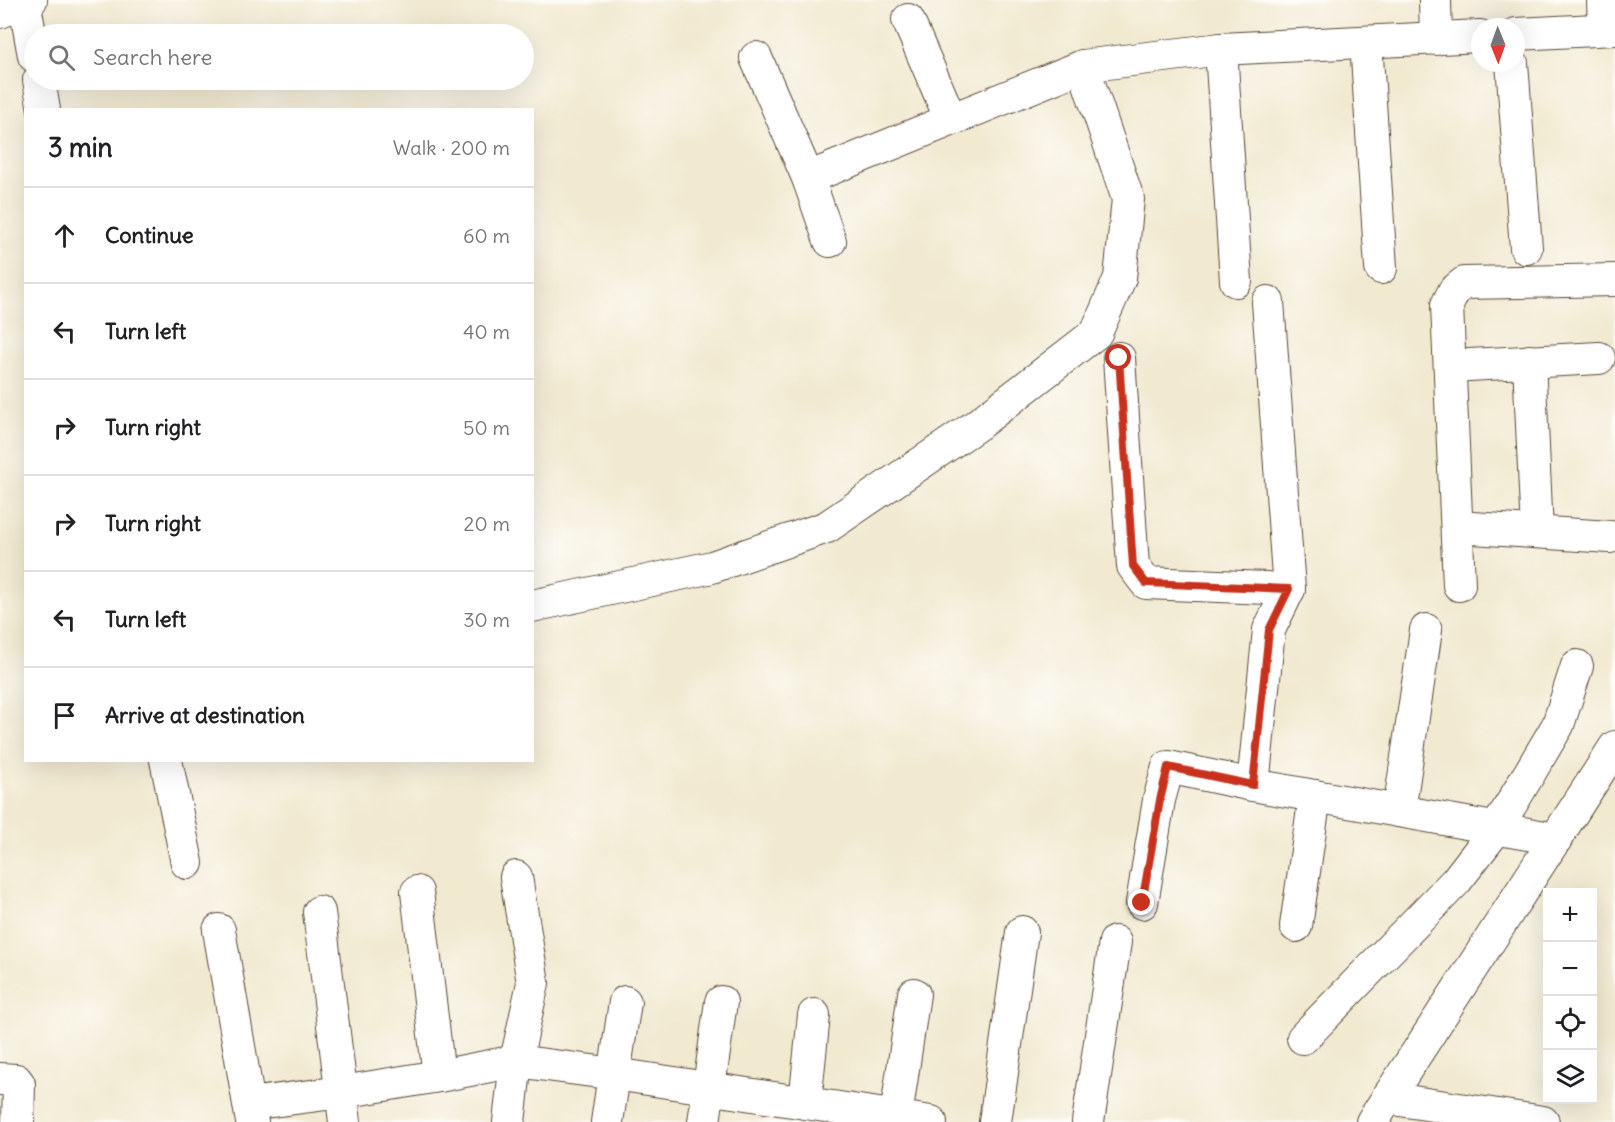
<!DOCTYPE html>
<html lang="en">
<head>
<meta charset="utf-8">
<style>
	body { margin:0; font-family:Delius,sans-serif; background:#f6f6f6; color:#202124 }
	.controls { position:absolute; right:18px; bottom:18px; display:grid; overflow:hidden; border-radius:0px; box-shadow:0 6px 24px #0002 }
	.controls button { width:54px; height:54px; display:grid; place-items:center; padding:0; border:0; border-bottom:2px solid #e0e0e0; background:#fff; color:#202124; font:30px sans-serif }
	.compass { position:absolute; left:1471px; top:18px; width:54px; height:54px; border-radius:50%; background:#fff; box-shadow:0 6px 24px #0002; rotate:179deg }
	.stop { position:absolute; width:18px; height:18px; margin:-14px; border:4px solid #c8321e; border-radius:50%; background:#fff }
	.stop.end { background:#c8321e; border-color:#fff; box-shadow:0 2px 6px #0008 }
	.list { margin:0; padding:0; list-style:none }
	h2 { display:flex; justify-content:space-between; align-items:center; height:78px; margin:0; padding:0 24px; font-size:26px }
	h2 small { font-size:20px; font-weight:400; color:#757577 }
	.list li { display:grid; grid-template-columns:39px 1fr auto; gap:18px; align-items:center; box-sizing:border-box; height:96px; padding:0 24px; border-top:2px solid #e0e0e0 }
	.list b { display:block; font-size:22px; white-space:nowrap }
	.list em { font-size:20px; font-style:normal; color:#757577 }
	.icon { flex:none; width:33px; height:33px; fill:none; stroke:currentColor; stroke-width:2; stroke-linecap:round; stroke-linejoin:round }
	.map { position:relative; flex:none; width:1615px; height:1122px; overflow:hidden }
	.search { position:absolute; background:#fff; box-shadow:0 6px 24px #0002; left:24px; top:24px; width:510px; height:66px; display:flex; align-items:center; gap:15px; box-sizing:border-box; padding:0 21px; border-radius:33px; color:#757577; font-size:22px }
	.panel { position:absolute; background:#fff; box-shadow:0 6px 24px #0002; left:24px; top:108px; width:510px; height:654px; border-radius:0px }
	.map>svg:first-child { display:block }
	.lines { fill:none; stroke-linecap:round; stroke-linejoin:round }
	.minor-casing { stroke:#564739; stroke-width:34 }
	.minor { stroke:#fff; stroke-width:32 }
	.route { stroke:#c8321e; stroke-width:8 }
</style>
</head>
<body>
<div class="map">
<svg width="1615" height="1122" viewBox="0 0 1615 1122">
	<rect width="100%" height="100%" fill="#fdfcf7"/>
	<filter id="ink" filterUnits="userSpaceOnUse"><feTurbulence type="fractalNoise" baseFrequency=".0167" numOctaves="2"/><feDisplacementMap in="SourceGraphic" scale="12" xChannelSelector="R" yChannelSelector="G"/><feConvolveMatrix kernelMatrix="1 2 1 2 8 2 1 2 1" color-interpolation-filters="sRGB"/></filter>
	<filter id="wash" filterUnits="userSpaceOnUse"><feTurbulence type="fractalNoise" baseFrequency=".008" numOctaves="4" result="noise"/><feDisplacementMap in="SourceGraphic" scale="24" xChannelSelector="R" yChannelSelector="G"/><feGaussianBlur stdDeviation="1.35" result="paint"/><feColorMatrix in="noise" values="0 0 0 0 0 0 0 0 0 0 0 0 0 0 0 0 0 1.4 0 .05"/><feComposite in="paint" operator="in"/></filter>
	<g filter="url(#wash)">
		<rect width="100%" height="100%" fill="#f1e9d0"/>
	</g>
	<g filter="url(#ink)">
		<g class="lines">
			<defs>
				<g id="minor">
					<polyline points="24,0 34,56"/>
					<polyline points="1435,0 1436,39"/>
					<polyline points="1603,0 1604,29"/>
					<polyline points="0,12 31,0"/>
					<polyline points="908,20 951,120"/>
					<polyline points="1516,34 1615,29"/>
					<polyline points="1366,42 1381,268"/>
					<polyline points="1221,49 1236,281"/>
					<polyline points="756,58 808,178 1083,66 1221,49 1480,36"/>
					<polyline points="1512,63 1526,248"/>
					<polyline points="39,80 44,110"/>
					<polyline points="808,178 830,241"/>
					<polyline points="1119,358 1133,566 1146,583 1289,589"/>
					<polyline points="1529,361 1537,532"/>
					<polyline points="1451,366 1599,358"/>
					<polyline points="1457,527 1610,537"/>
					<polyline points="1459,585 1447,305 1454,291 1464,283 1615,280"/>
					<polyline points="532,606 712,567 827,527 977,425 1096,333 1120,278 1128,199 1083,66"/>
					<polyline points="166,760 187,863"/>
					<polyline points="1253,785 1269,630 1289,589 1268,302"/>
					<polyline points="1399,811 1426,630"/>
					<polyline points="417,892 439,1076"/>
					<polyline points="1142,903 1159,800 1168,767 1253,785 1556,839"/>
					<polyline points="319,912 345,1122"/>
					<polyline points="1296,926 1315,796"/>
					<polyline points="219,930 252,1122"/>
					<polyline points="1303,1038 1456,881 1497,828 1558,725 1577,666"/>
					<polyline points="0,1079 16,1080 19,1084 18,1122"/>
					<polyline points="1387,1098 1543,1122"/>
					<polyline points="805,1103 814,1015"/>
					<polyline points="249,1104 342,1092 439,1076 516,1061 615,1074 931,1122"/>
					<polyline points="896,1117 914,994"/>
					<polyline points="509,1122 516,1061 533,983 516,877"/>
					<polyline points="607,1122 625,1002"/>
					<polyline points="704,1122 721,1002"/>
					<polyline points="995,1122 1022,932"/>
					<polyline points="1088,1122 1115,942"/>
					<polyline points="1372,1122 1615,747"/>
				</g>
			</defs>
			<use href="#minor" class="minor-casing"/>
			<use href="#minor" class="minor"/>
		</g>
	</g>
	<g class="lines" filter="url(#ink)">
		<polyline class="route" points="1119,358 1133,566 1146,583 1289,589 1269,630 1253,785 1168,767 1160,800 1142,903"/>
	</g>
</svg>
<div class="controls">
<button>+</button>
<button>−</button>
<button><svg class="icon" aria-label="locate" viewBox="0 0 24 24"><circle cx="12" cy="12" r="6"/><path d="M12 2v4M12 18v4M2 12h4M18 12h4"/></svg></button>
<button><svg class="icon" aria-label="layers" viewBox="0 0 24 24"><path d="M12 4l9 5-9 5-9-5zM3 14l9 5 9-5"/></svg></button>
</div>
<svg class="compass" viewBox="-18 -18 36 36"><path d="M0-13l5 13h-10z" fill="#e53935"/><path d="M0 13l5-13h-10z" fill="#757577"/></svg>
<div class="stop" style="left:1119px;top:358px"></div>
<div class="stop end" style="left:1142px;top:903px"></div>
<div class="search"><svg class="icon" aria-label="search" viewBox="0 0 24 24"><circle cx="10" cy="10" r="6"/><path d="M15 15l6 6"/></svg>Search here</div>
<section class="panel">
<h2>3 min<small>Walk · 200 m</small></h2>
<ul class="list">
<li><svg class="icon" aria-label="ahead" viewBox="0 0 24 24"><path d="M12 20V5M6 11l6-6 6 6"/></svg><div><b>Continue</b></div><em>60 m</em></li>
<li><svg class="icon" aria-label="left" viewBox="0 0 24 24"><path d="M17 20v-9H6M10 6l-5 5 5 5"/></svg><div><b>Turn left</b></div><em>40 m</em></li>
<li><svg class="icon" aria-label="right" viewBox="0 0 24 24"><path d="M7 20v-9h11M14 6l5 5-5 5"/></svg><div><b>Turn right</b></div><em>50 m</em></li>
<li><svg class="icon" aria-label="right" viewBox="0 0 24 24"><path d="M7 20v-9h11M14 6l5 5-5 5"/></svg><div><b>Turn right</b></div><em>20 m</em></li>
<li><svg class="icon" aria-label="left" viewBox="0 0 24 24"><path d="M17 20v-9H6M10 6l-5 5 5 5"/></svg><div><b>Turn left</b></div><em>30 m</em></li>
<li><svg class="icon" aria-label="arrive" viewBox="0 0 24 24"><path d="M6 21V4h12l-3 4 3 4H6"/></svg><div><b>Arrive at destination</b></div></li>
</ul>
</section>
</div>
</body>
</html>
